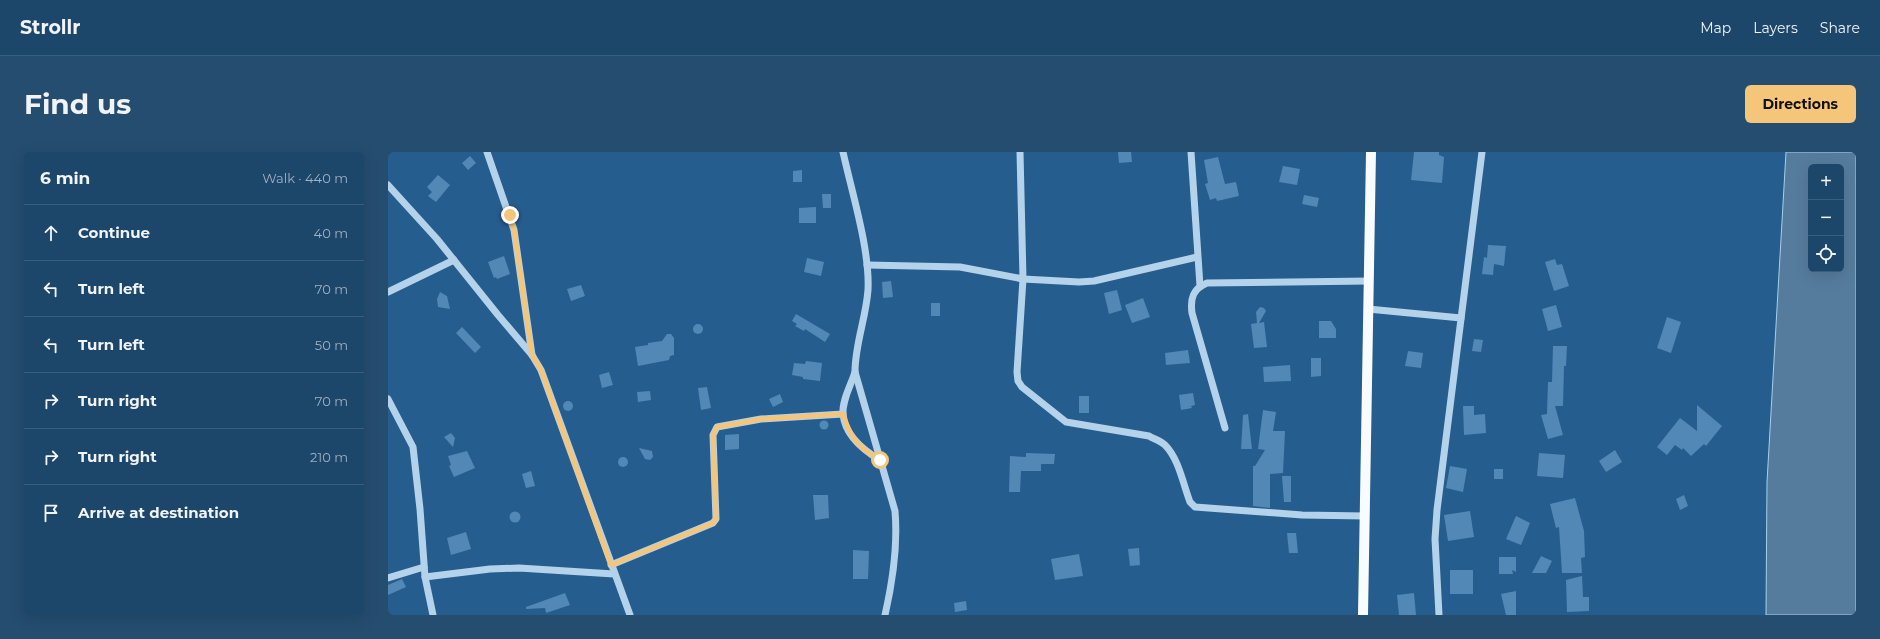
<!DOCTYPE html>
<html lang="en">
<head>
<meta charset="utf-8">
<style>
	body { margin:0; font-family:Montserrat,sans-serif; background:#254d70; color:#f1f3f6 }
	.controls { position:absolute; right:12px; top:12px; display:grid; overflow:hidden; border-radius:6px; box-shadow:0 4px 16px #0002 }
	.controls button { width:36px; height:36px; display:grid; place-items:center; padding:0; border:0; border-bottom:1px solid #3a5e7e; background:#1c466a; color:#f1f3f6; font:20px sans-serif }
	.stop { position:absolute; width:12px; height:12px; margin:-9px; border:3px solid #f5c579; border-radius:50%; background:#fff }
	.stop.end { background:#f5c579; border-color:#fff; box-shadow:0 1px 4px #0008 }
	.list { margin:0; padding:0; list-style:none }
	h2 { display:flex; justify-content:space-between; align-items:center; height:52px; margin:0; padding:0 16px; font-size:17px }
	h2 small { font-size:13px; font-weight:400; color:#a0b1c1 }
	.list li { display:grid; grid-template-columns:26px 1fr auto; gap:12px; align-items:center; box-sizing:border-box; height:56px; padding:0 16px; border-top:1px solid #3a5e7e }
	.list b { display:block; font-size:15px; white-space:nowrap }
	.list em { font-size:13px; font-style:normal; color:#a0b1c1 }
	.icon { flex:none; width:22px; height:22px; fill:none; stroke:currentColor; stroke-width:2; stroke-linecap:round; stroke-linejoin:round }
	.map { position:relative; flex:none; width:1468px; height:463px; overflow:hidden; border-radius:6px }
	header { display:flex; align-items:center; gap:24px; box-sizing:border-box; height:56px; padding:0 20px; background:#1c466a; border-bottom:1px solid #3a5e7e }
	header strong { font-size:19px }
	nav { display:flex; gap:22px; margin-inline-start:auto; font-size:14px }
	.intro { display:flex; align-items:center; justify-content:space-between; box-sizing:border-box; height:96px; padding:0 24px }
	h1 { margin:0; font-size:28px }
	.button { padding:10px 18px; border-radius:6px; background:#f5c579; color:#111; font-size:14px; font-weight:700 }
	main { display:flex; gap:24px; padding:0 24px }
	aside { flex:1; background:#1c466a; border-radius:6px; box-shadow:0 4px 16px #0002 }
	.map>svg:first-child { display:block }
	.water { fill:#567c9d; stroke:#a9ceec; fill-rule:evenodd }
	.building { fill:#5188b6 }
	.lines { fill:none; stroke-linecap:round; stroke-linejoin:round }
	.minor { stroke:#b5d2eb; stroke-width:7 }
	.major { stroke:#f9fcff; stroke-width:10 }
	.route { stroke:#f5c579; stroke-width:5 }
</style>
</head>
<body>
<header>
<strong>Strollr</strong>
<nav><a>Map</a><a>Layers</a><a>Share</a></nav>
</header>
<div class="intro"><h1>Find us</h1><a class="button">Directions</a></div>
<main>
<aside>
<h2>6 min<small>Walk · 440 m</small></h2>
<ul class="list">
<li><svg class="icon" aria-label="ahead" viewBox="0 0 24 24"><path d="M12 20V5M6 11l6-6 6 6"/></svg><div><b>Continue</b></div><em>40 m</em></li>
<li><svg class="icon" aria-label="left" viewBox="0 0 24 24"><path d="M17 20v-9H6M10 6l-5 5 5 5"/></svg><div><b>Turn left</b></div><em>70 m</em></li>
<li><svg class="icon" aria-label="left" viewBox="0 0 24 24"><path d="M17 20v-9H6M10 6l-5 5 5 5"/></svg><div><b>Turn left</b></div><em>50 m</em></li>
<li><svg class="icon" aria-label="right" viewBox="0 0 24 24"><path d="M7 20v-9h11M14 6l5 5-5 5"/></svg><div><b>Turn right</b></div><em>70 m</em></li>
<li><svg class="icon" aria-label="right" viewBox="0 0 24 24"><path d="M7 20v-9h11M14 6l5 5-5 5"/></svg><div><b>Turn right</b></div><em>210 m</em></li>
<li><svg class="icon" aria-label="arrive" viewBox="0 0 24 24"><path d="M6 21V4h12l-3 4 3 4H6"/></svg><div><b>Arrive at destination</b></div></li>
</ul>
</aside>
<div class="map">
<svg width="1468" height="463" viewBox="0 0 1468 463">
	<rect width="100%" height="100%" fill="#255d8e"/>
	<path class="water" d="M1398 0H1468V463H1378L1379 330ZM1423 15H1453V117H1423Z"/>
	<g class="building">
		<polygon points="730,0 743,0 744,10 731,11"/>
		<polygon points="1026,0 1051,0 1051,3 1056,5 1054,31 1023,28"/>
		<polygon points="82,4 88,11 80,18 74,11"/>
		<polygon points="830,5 837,32 848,30 851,44 829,49 828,46 822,48 817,32 820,31 816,8"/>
		<polygon points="895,14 912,17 909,33 891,30"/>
		<polygon points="414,18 414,30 405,30 405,19"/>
		<polygon points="50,23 62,33 48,50 40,44 44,40 39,35"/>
		<polygon points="434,42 443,42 443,56 435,56"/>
		<polygon points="916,43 931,46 929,55 914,52"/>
		<polygon points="428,55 428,71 411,71 411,56"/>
		<polygon points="1100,93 1118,94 1116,114 1106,112 1105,123 1094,122 1096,105 1099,106"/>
		<polygon points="116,104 122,122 109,127 108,125 106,126 100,110"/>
		<polygon points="419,106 436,110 433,124 416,120"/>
		<polygon points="1167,107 1169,113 1174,112 1181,134 1166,139 1157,110"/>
		<polygon points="503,129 505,145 495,146 494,130"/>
		<polygon points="193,133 197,144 183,149 179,137"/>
		<polygon points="729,138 734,158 721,162 716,141"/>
		<polygon points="52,140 59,144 62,157 50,155 49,147"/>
		<polygon points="755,146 762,165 744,171 737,153"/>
		<rect x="543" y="151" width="9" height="13"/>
		<polygon points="1168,153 1174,175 1160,179 1154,157"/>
		<polygon points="872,155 876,156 878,159 871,171 876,170 879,195 866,196 863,172 869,171 868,160"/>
		<polygon points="408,162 442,182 437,190 417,177 416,179 407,174 409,172 404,169"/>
		<polygon points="1279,165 1293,170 1283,201 1269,196"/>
		<polygon points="931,169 943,169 948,177 948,186 931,186"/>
		<circle cx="310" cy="177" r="5"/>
		<polygon points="74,175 93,195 87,201 68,181"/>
		<polygon points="279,182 283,182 286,186 286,203 282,204 281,208 250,214 247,195 260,193 260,191 274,189"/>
		<polygon points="1086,187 1095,188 1093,200 1084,199"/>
		<polygon points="1165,194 1179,194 1178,214 1176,214 1175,254 1167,254 1175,283 1160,287 1153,263 1159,262 1160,230 1164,230"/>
		<polygon points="800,198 802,211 778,213 777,201"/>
		<polygon points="1020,199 1035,201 1033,216 1017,214"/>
		<polygon points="923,206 933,206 933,224 923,225"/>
		<polygon points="418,209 434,211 432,229 415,227 415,225 404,223 406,211 417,212"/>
		<polygon points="902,213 903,229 876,230 875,215"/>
		<polygon points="221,220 225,233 214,236 211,223"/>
		<polygon points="319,235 323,256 313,258 310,236"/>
		<polygon points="262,239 263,248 250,250 249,240"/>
		<polygon points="805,241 807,253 803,254 804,256 793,258 791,243"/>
		<polygon points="392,242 395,250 385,255 381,247"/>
		<rect x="691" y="244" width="10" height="17"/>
		<circle cx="180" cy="254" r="5"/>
		<polygon points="1309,253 1334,274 1318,294 1316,292 1303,304 1295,296 1294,298 1287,293 1279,303 1269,295 1292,266 1309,279"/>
		<polygon points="1075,254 1086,254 1086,263 1097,262 1098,281 1076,283"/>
		<polygon points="875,258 888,260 885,279 897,279 895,321 882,322 882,356 865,354 865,314 867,314 877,298 870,297"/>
		<polygon points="860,262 864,297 853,297 855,263"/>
		<circle cx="436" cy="273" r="4.5"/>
		<polygon points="63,281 67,286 65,295 56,285"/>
		<polygon points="351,282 351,297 337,298 337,283"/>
		<polygon points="251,296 264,299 265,305 262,308 257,307"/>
		<polygon points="1227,298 1234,310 1218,320 1211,309"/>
		<polygon points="79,299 87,316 66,325 61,314 63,313 60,304"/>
		<polygon points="638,301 667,302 666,312 653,312 653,319 633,319 632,340 621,340 622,304 638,305"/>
		<polygon points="1151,301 1177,303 1175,326 1149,324"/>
		<circle cx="235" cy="310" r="5"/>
		<polygon points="1062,314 1079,317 1075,340 1058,336"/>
		<rect x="1106" y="317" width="9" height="10"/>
		<polygon points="143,319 147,334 138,336 134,322"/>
		<polygon points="894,324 903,324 903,350 896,350"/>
		<polygon points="425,343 440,343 441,366 427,368"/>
		<polygon points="1296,343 1300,354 1292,358 1288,347"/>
		<polygon points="1187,346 1196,379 1197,405 1193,406 1194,421 1174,421 1171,375 1168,376 1162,352"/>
		<polygon points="1082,359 1086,385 1060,389 1056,363"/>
		<circle cx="127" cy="365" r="5.5"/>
		<polygon points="1128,364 1142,371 1133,393 1118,387"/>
		<polygon points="78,380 83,397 63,403 59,386"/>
		<polygon points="899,381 908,381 910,401 901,401"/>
		<polygon points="751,396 752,413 742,414 740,397"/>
		<polygon points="465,398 481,399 480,427 465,427"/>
		<polygon points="691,402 695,424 667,428 663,407"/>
		<polygon points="1153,404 1164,409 1158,421 1144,421"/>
		<polygon points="1111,405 1128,405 1128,420 1124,418 1125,422 1111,422"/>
		<rect x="1062" y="418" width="23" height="24"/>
		<polygon points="1194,424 1195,445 1201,445 1201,459 1179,460 1178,428"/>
		<polygon points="14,427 18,435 0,443 0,433"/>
		<polygon points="1128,439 1128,463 1118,463 1113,442"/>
		<polygon points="177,441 182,453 158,461 157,456 138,457 138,455"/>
		<polygon points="1026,441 1028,463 1011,463 1009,443"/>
		<polygon points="578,449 579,458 567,460 566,451"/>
	</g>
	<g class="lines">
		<g class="minor">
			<polyline points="99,0 126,78 144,203"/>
			<path d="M455 0C464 41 482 98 480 138 478 166 467 192 467 220L507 359C510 394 505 428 497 463"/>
			<path d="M632 0 635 127 629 220 630 229 634 235 678 270 761 284C766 287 773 289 777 293 791 307 795 332 802 350L807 355 914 363 977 364"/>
			<polyline points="803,0 812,134"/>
			<polyline points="0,33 49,87 110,163 144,203 153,218 242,463"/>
			<polyline points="479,113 572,115 635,127 691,130 706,129 809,105"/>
			<polyline points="0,140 66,108"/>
			<polyline points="980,157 1073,166"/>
			<path d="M467 220C463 233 454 248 455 262 457 284 475 298 492 308"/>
			<polyline points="0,247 25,295 32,357 37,425 45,463"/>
			<path d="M837 276 804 161C802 146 805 137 819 131L981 129"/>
			<polyline points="223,413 325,371 328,367 325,283 329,275 373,267 455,262"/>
			<polyline points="37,425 102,417 131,416 226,422"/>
			<polyline points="0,426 36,415"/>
			<polyline points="1051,463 1047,387 1049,358 1094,0"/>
		</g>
		<polyline class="major" points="975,463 983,0"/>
	</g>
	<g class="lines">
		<path class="route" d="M122 63 126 78 144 203 153 218 223 413 325 371 328 367 325 283 329 275 374 267 455 262C462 286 470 295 492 308"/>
	</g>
</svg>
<div class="controls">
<button>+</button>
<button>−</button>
<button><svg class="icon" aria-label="locate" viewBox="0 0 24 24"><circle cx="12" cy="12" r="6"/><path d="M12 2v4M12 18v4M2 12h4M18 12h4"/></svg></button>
</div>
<div class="stop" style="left:492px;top:308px"></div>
<div class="stop end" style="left:122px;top:63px"></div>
</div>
</main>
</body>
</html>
